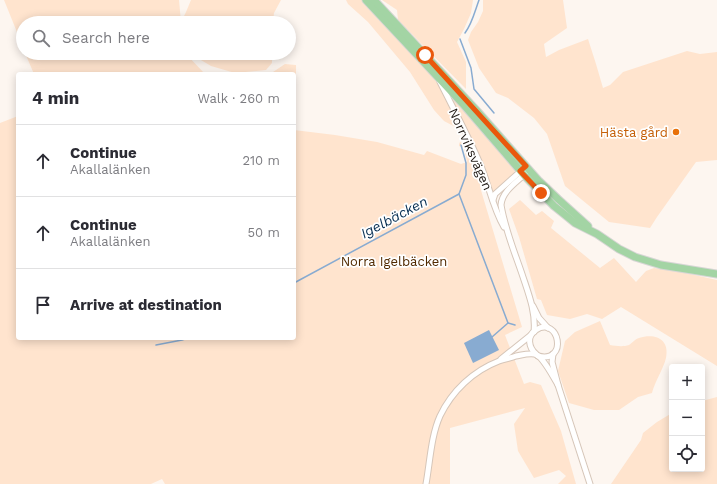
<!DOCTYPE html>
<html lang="en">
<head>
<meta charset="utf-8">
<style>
	body { margin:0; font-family:"Work Sans",sans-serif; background:#f2f2f3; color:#2b2b33 }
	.controls { position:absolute; right:12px; bottom:12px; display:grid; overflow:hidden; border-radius:4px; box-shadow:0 2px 10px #0003 }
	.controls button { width:36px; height:36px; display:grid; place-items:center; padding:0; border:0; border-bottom:1px solid #e1e1e2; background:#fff; color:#2b2b33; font:20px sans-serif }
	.stop { position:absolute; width:12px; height:12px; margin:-9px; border:3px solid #ea580c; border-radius:50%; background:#fff }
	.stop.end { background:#ea580c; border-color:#fff; box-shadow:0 1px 4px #0008 }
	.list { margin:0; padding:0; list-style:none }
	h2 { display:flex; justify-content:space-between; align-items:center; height:52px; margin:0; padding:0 16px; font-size:17px }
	h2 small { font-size:13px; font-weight:400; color:#7c7c81 }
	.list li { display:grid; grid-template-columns:26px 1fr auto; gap:12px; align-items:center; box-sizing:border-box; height:72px; padding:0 16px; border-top:1px solid #e1e1e2 }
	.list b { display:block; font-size:15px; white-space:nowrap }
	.list p { margin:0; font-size:13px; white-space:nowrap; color:#7c7c81 }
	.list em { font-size:13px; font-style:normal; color:#7c7c81 }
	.icon { flex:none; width:22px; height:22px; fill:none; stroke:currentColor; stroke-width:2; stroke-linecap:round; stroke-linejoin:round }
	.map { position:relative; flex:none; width:717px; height:484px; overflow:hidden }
	.search { position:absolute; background:#fff; box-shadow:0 2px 10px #0003; left:16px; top:16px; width:280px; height:44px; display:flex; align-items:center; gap:10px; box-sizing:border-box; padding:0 14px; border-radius:22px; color:#7c7c81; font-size:15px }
	.panel { position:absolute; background:#fff; box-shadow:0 2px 10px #0003; left:16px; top:72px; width:280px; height:268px; border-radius:4px }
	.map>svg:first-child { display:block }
	.green { fill:#ffe4ce }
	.water { fill:#88abd1 }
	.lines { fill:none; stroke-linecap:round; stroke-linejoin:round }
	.stream { stroke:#88abd1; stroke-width:1.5 }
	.minor-casing { stroke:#d6c6b9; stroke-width:7 }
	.major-casing { stroke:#d7d6d5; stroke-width:9 }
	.minor { stroke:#fff; stroke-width:5 }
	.major { stroke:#a3d4a4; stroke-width:7 }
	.route { stroke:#ea580c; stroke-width:5 }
	.food-dot { fill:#e8710a; stroke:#fff; stroke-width:1.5 }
	.labels { text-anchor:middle; stroke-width:3.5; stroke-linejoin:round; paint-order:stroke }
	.food-label { font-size:13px; fill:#c56008; stroke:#fff; text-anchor:end }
	.street-label { font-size:13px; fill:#221c17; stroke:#fff }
	.park-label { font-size:13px; fill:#512a00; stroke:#fff }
	.water-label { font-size:14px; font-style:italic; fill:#052d51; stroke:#fff }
</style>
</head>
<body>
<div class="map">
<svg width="717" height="484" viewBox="0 0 717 484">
	<rect width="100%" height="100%" fill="#fdf6f0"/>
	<g class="green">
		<polygon points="4,0 179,0 181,22 186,12 191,0 281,0 274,13 273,23 23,23 23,47"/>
		<polygon points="346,0 363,0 433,76 439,86 461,130 444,121 434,110 410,72 368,22 348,4"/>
		<polygon points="382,0 473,0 471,13 464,29 457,42 466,62 466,89 398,20 397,10"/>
		<polygon points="483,0 563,0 567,28 544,44 546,57 559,50 588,39 596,64 603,88 610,85 623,72 687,51 700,54 717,52 717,160 696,162 657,217 650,228 609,222 565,186 547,134 534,118 508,98 496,93 479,68 468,40 471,32 478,22 483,11"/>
		<polygon points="25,53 185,53 205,74 34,74"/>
		<polygon points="189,53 272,53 272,63 266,70 235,73 211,66"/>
		<polygon points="285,64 296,65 296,108 294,109 294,74 270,74"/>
		<polygon points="449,92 515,171 512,176 493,193 448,93"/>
		<polygon points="18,116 18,338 294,338 294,130 335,135 377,142 424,155 427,151 461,164 467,162 464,148 459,146 459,144 460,142 463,142 466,143 478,169 480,176 479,178 479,180 481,180 483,184 480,187 522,327 505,335 524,384 530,382 541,385 561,431 576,484 558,484 566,476 559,470 534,478 518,451 514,424 525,408 450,428 450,484 165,484 162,479 151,484 0,484 0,123"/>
		<polygon points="520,200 536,215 542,211 554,221 551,228 600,268 614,258 636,282 646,271 654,268 681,272 717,280 717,366 621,307 602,319 587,314 570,319 547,315 541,300 537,299 519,237 509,209"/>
		<path d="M600 321 610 345C616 346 623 347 629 345 632 343 635 339 639 338 655 333 670 339 666 358 663 370 655 381 652 393L638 397 619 410H594L569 403 558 371 565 341 575 332Z"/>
		<polygon points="717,397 717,484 611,484 641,440 643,433 657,422 672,413 672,469 702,469 702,401"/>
	</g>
	<polygon class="water" points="489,330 499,350 473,363 464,343"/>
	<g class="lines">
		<g class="stream">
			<path d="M465 33C472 24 475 11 479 0"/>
			<polyline points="460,39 471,68 474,89 494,113"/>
			<polyline points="459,194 508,323 492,337"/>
			<polyline points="294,283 459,194 466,175 466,163 461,145"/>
			<polyline points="508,323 515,325"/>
			<polyline points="156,345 182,340 188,338"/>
		</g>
		<defs>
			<g id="minor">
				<path d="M440 82C454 110 469 137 481 166 489 186 493 208 504 227"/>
				<path d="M526 173C517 182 502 191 501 205 505 230 515 253 523 277 529 295 536 313 534 332"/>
				<polyline points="493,200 495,194 523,169"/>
				<polyline points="533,306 539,318 548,328"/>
				<path d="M536 354C529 348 526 336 536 330 559 315 569 364 538 356"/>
				<polyline points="553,354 552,362 558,385 590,484"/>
				<polyline points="501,359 531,335"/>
				<path d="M426 484C430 462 431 436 440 416 452 391 473 371 499 361 504 359 511 358 516 356 522 355 532 352 537 355 544 359 554 378 558 385"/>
			</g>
			<g id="major">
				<polyline points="366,0 463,104 524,175 554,206 564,214 575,223 597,234 619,249 635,257 661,265 717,274"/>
				<polyline points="374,0 478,112 538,180 558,199 588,226"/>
			</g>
		</defs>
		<use href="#minor" class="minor-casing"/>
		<use href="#major" class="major-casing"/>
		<use href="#minor" class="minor"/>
		<use href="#major" class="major"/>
	</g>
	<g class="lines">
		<polyline class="route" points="425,55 526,166 520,171 541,193"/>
	</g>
	<circle class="food-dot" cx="676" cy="132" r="4"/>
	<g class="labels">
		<g class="food-label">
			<text x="668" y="137">Hästa gård</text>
		</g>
		<g class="street-label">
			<text transform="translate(471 149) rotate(66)" y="5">Norrviksvägen</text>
		</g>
		<g class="park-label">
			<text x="394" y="266">Norra Igelbäcken</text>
		</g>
		<g class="water-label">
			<text transform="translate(394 217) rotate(-28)" y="5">Igelbäcken</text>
		</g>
	</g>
</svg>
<div class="controls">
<button>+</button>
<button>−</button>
<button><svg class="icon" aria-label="locate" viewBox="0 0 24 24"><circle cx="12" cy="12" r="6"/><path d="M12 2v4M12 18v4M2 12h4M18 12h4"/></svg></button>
</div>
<div class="stop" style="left:425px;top:55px"></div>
<div class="stop end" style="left:541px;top:193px"></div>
<div class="search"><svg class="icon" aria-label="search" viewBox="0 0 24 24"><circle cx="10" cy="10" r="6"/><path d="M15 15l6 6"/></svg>Search here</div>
<section class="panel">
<h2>4 min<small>Walk · 260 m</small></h2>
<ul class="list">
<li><svg class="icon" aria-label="ahead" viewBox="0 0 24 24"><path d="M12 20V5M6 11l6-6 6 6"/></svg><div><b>Continue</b><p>Akallalänken</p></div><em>210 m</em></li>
<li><svg class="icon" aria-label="ahead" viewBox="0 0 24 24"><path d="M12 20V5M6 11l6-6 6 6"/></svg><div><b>Continue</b><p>Akallalänken</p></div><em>50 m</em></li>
<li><svg class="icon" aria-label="arrive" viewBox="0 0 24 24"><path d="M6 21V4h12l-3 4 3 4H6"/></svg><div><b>Arrive at destination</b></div></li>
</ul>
</section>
</div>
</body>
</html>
